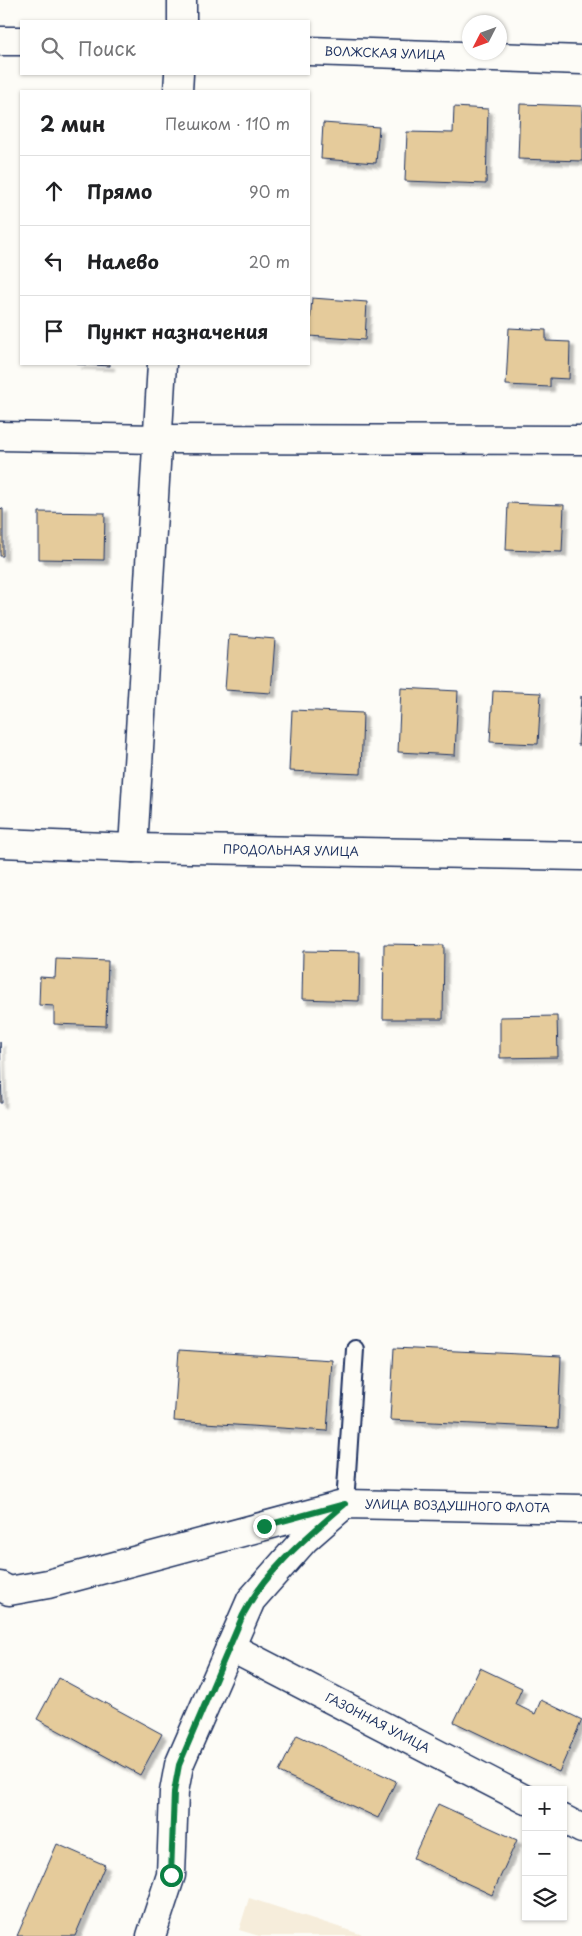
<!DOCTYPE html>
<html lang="ru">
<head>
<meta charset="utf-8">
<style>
	body { margin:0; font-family:"Playpen Sans",sans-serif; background:#f6f6f6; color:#202124 }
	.controls { position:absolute; right:15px; bottom:15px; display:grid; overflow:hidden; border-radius:0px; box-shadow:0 1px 4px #0004 }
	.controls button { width:45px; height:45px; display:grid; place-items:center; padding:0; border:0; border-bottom:1px solid #e0e0e0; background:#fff; color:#202124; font:25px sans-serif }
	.compass { position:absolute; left:462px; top:15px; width:45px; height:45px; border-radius:50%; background:#fff; box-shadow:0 1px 4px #0004; rotate:228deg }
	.stop { position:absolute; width:15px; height:15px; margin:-11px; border:4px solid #0b8043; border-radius:50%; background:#fff }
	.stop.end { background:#0b8043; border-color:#fff; box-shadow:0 1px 5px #0008 }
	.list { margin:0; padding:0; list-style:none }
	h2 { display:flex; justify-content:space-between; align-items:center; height:65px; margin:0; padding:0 20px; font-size:21px }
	h2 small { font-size:16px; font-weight:400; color:#757577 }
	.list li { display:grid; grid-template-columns:32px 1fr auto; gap:15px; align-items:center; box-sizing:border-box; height:70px; padding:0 20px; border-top:1px solid #e0e0e0 }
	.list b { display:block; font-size:19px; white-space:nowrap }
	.list em { font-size:16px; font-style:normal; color:#757577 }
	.icon { flex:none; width:28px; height:28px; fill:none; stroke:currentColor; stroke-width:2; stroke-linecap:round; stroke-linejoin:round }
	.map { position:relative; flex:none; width:582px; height:1936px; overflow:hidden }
	.search { position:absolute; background:#fff; box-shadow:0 1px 4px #0004; left:20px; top:20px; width:290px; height:55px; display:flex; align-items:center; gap:12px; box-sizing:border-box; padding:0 18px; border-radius:0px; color:#757577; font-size:19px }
	.panel { position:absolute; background:#fff; box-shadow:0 1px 4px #0004; left:20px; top:90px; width:290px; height:275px; border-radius:0px }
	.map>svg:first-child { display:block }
	.built { fill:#f6eddb }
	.building { fill:#e5cb9b; stroke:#1b2f5e; filter:url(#shadow) }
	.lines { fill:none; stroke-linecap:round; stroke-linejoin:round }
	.lane-casing { stroke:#1b2f5e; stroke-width:20 }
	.street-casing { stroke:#1b2f5e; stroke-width:31 }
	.secondary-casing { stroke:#1b2f5e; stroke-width:31 }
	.lane { stroke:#fdfcf7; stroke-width:16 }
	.street { stroke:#fdfcf7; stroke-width:28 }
	.secondary { stroke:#fdfcf7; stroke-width:28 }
	.route { stroke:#0b8043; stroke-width:6 }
	.labels { text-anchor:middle; stroke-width:5; stroke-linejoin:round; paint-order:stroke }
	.street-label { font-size:12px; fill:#1b2f5e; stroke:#fdfcf7 }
</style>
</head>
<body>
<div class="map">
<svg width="582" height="1936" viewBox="0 0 582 1936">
	<defs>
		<filter id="shadow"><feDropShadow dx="4.5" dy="4.5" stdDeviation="1" flood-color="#0004"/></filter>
	</defs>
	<rect width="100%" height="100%" fill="#fdfcf7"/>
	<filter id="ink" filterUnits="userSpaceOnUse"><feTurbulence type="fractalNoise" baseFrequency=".02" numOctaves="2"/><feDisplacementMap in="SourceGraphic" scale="10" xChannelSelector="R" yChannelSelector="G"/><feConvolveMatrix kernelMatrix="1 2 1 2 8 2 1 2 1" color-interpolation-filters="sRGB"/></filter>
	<g filter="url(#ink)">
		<polygon class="built" points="249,1898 366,1936 259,1936 239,1930"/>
		<g class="building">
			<polygon points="520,104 582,106 582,161 518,159"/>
			<polygon points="454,107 488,109 486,184 405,181 407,132 453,133"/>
			<polygon points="323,123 379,127 376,163 321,159"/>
			<polygon points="312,298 367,302 365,340 309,336"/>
			<polygon points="509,328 546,330 546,341 570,342 569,379 550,378 550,387 506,385"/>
			<polygon points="77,364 110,364 110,366"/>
			<polygon points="508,503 564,505 562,552 506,550"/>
			<polygon points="0,508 3,509 3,556 0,556"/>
			<polygon points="39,512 105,513 104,560 39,559"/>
			<polygon points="229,635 275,639 271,693 225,690"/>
			<polygon points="401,688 458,691 455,755 398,752"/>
			<polygon points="493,691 541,693 538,744 490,742"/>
			<polygon points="581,696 582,697 582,745 578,745"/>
			<polygon points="292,710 363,713 361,774 289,771"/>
			<polygon points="384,944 444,945 443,1019 383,1019"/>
			<polygon points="303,951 360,952 359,1001 302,999"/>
			<polygon points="56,959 108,961 106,1026 54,1024 54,1006 39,1005 40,977 55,978"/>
			<polygon points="557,1016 558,1057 500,1058 500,1017"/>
			<polygon points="0,1042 2,1103 0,1103"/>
			<polygon points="394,1348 561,1356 558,1428 390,1420"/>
			<polygon points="179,1350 332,1360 327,1431 174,1421"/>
			<polygon points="480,1668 522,1688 515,1704 535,1714 541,1700 582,1720 559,1772 454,1722"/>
			<polygon points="59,1678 162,1734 140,1775 37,1719"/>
			<polygon points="297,1735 396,1781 378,1818 279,1772"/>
			<polygon points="438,1804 517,1840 492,1895 413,1858"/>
			<polygon points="57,1844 105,1865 75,1936 17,1936"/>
		</g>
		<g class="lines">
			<defs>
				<polyline id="lane" points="345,1504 355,1349"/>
				<g id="street">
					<polyline points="182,21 182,0"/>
					<polyline points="0,41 21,41"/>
					<path id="s1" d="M309 51 582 60"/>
					<polyline points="178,91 179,74"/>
					<polyline points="0,436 157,439 582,440"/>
					<polyline points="133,848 162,364"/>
					<polyline points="0,1586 9,1591 48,1584 339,1506"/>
					<path id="s2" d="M230 1647 526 1800"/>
					<polyline points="563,1819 582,1829"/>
					<path id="s3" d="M151 1936 171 1875 174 1792 179 1765 251 1600 305 1539 345 1504 582 1509"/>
				</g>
				<g id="secondary">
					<path id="s4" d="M0 843 133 848 582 856"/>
				</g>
			</defs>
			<use href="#lane" class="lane-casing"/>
			<use href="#street" class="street-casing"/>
			<use href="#secondary" class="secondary-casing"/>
			<use href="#lane" class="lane"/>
			<use href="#street" class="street"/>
			<use href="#secondary" class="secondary"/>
		</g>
	</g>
	<g class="lines" filter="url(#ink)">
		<path class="route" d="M171 1875 174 1792 179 1765 243 1615C266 1570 308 1536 345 1504L264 1526"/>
	</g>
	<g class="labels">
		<g class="street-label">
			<text dy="4" stroke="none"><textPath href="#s1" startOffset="76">ВОЛЖСКАЯ УЛИЦА</textPath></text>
			<text dy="4" stroke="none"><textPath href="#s4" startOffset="291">ПРОДОЛЬНАЯ УЛИЦА</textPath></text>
			<text dy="4" stroke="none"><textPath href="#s3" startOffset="602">УЛИЦА ВОЗДУШНОГО ФЛОТА</textPath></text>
			<text dy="4" stroke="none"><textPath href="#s2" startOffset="166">ГАЗОННАЯ УЛИЦА</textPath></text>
		</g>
	</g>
</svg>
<div class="controls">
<button>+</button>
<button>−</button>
<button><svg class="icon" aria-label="layers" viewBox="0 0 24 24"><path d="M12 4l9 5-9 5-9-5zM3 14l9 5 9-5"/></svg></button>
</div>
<svg class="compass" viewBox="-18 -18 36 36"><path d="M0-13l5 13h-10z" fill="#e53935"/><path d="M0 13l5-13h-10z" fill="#757577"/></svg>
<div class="stop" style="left:171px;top:1875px"></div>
<div class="stop end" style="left:264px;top:1526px"></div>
<div class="search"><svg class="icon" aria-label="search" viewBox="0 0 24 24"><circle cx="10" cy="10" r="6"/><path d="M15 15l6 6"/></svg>Поиск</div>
<section class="panel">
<h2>2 мин<small>Пешком · 110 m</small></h2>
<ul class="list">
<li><svg class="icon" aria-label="ahead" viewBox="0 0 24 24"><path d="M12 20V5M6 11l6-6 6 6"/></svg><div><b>Прямо</b></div><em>90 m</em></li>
<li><svg class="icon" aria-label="left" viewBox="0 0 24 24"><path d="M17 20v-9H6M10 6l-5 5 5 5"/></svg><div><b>Налево</b></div><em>20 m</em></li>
<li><svg class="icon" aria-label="arrive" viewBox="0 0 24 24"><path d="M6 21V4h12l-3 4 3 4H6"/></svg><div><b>Пункт назначения</b></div></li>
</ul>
</section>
</div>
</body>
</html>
